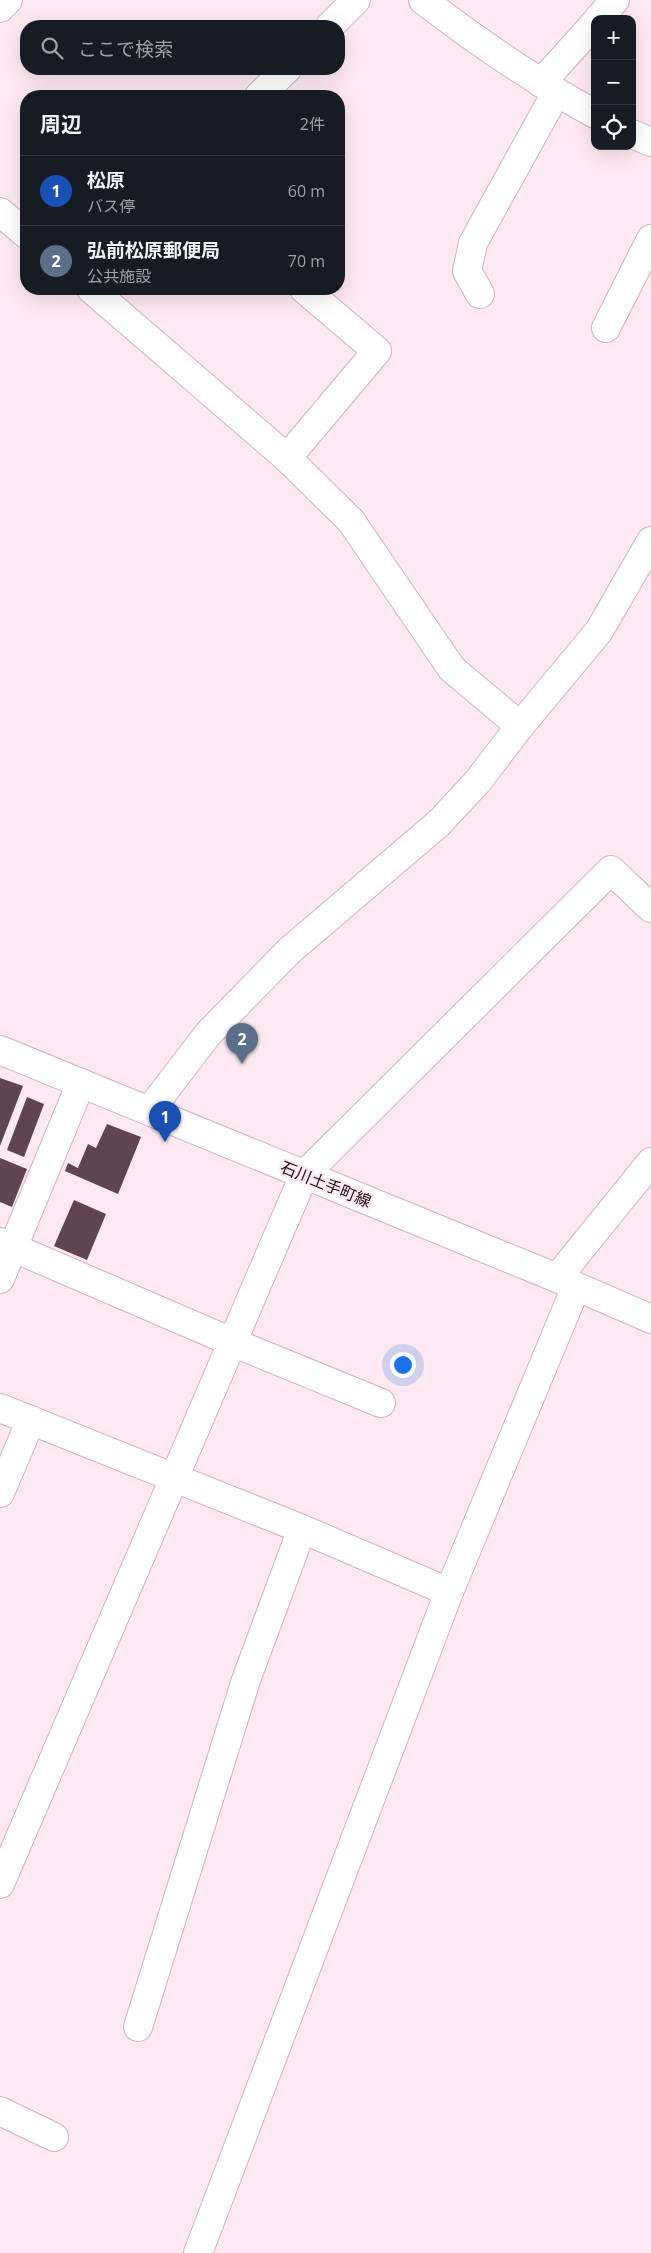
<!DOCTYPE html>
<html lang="ja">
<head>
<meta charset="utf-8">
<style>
	body { margin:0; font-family:"Open Sans","Noto Sans JP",sans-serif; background:#20242c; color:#f1f3f6 }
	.controls { position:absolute; right:15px; top:15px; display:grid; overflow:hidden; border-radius:10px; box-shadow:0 5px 20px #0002 }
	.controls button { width:45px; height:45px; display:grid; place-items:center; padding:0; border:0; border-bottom:1px solid #363941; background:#171b24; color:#f1f3f6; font:25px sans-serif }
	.you { position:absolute; left:402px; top:1364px; width:18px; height:18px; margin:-12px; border:4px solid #fff; border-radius:50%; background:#1a73e8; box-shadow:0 0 0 8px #1a73e833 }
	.badge { display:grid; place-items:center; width:32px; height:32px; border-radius:50%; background:#1f9477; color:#fff; font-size:16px; font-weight:700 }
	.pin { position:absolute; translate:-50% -41px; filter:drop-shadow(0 1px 2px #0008) }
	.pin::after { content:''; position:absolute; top:26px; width:18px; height:15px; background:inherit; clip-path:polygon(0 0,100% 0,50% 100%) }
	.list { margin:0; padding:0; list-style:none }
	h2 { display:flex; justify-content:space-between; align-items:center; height:65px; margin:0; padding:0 20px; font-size:21px }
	h2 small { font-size:16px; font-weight:400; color:#9ea1a6 }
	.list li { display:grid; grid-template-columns:32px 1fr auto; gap:15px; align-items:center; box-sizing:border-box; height:70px; padding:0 20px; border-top:1px solid #363941 }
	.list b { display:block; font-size:19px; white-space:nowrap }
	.list p { margin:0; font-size:16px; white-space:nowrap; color:#9ea1a6 }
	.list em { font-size:16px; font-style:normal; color:#9ea1a6 }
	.icon { flex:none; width:28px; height:28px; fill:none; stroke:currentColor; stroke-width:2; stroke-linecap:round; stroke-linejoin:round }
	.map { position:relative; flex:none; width:651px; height:2253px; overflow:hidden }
	.search { position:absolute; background:#171b24; box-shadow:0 5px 20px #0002; left:20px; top:20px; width:325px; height:55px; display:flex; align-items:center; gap:12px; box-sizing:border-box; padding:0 18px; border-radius:20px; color:#9ea1a6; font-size:19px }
	.panel { position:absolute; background:#171b24; box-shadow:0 5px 20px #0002; left:20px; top:90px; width:325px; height:205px; border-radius:20px }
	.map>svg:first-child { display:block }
	.building { fill:#604450 }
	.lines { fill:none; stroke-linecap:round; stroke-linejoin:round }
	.minor-casing { stroke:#d2b0be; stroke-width:30 }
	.tertiary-casing { stroke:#d2b0be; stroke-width:30 }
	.secondary-casing { stroke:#d2b0be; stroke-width:30 }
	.minor { stroke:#fff; stroke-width:28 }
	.tertiary { stroke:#fff; stroke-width:28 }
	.secondary { stroke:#fff; stroke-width:28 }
	.labels { text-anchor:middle; stroke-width:5; stroke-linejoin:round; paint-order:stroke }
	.street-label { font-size:16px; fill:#180d12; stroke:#fee8f1 }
</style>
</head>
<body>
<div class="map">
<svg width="651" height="2253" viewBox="0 0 651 2253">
	<rect width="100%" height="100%" fill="#fee8f1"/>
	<g class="building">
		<polygon points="0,1078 23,1086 0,1146"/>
		<polygon points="27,1097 44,1104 24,1157 7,1150"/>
		<polygon points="107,1124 141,1137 118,1194 65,1171 68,1163 78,1168 88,1144 96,1148"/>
		<polygon points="0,1158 27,1169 12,1207 0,1202"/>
		<polygon points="74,1200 106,1214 87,1260 54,1246"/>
	</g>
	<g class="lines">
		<defs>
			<g id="minor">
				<polyline points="0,8 8,0"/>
				<polyline points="598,19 615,0"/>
				<polyline points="330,26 356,0"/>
				<polyline points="541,83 595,23"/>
				<polyline points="259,96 287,69"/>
				<polyline points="0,212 26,234"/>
				<polyline points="91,289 287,458 351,521 452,669 520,726 478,781 439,823 289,951 208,1034 149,1111"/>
				<polyline points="480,294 467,271 473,243 556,93"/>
				<polyline points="606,328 651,239"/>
				<polyline points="287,458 377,351 304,289"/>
				<polyline points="520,726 599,631 651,541"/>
				<polyline points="0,1242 232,1342 381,1403"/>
				<polyline points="557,1278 651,1162"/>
				<polyline points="0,1279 81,1083"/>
				<polyline points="0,1408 302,1529 449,1592"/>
				<polyline points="0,1493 31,1420"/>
				<polyline points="0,1884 304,1175 611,870 651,908"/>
				<polyline points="138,2027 246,1680 302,1529"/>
				<polyline points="0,2111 54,2137"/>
				<polyline points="198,2253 449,1592 576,1287"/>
			</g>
			<g id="tertiary">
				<path d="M423 0C478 42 534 81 595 114"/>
				<polyline points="632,134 651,142"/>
			</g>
			<polyline id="secondary" points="0,1050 557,1278 651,1319"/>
		</defs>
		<use href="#minor" class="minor-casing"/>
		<use href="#tertiary" class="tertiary-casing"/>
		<use href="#secondary" class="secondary-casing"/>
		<use href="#minor" class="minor"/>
		<use href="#tertiary" class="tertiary"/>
		<use href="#secondary" class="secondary"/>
	</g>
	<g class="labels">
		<g class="street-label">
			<text transform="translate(326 1184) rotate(22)" y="6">石川土手町線</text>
		</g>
	</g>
</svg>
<div class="controls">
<button>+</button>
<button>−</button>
<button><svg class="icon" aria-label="locate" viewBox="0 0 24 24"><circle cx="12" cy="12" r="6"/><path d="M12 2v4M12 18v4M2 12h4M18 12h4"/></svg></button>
</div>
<div class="you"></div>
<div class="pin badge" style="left:165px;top:1142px;background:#1a4fb4">1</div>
<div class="pin badge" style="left:242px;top:1064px;background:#5c6f8a">2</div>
<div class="search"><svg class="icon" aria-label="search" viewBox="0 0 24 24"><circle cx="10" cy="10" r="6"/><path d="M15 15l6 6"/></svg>ここで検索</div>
<section class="panel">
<h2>周辺<small>2件</small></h2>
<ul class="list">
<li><span class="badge" style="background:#1a4fb4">1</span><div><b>松原</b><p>バス停</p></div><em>60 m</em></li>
<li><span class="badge" style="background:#5c6f8a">2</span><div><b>弘前松原郵便局</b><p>公共施設</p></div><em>70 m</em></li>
</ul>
</section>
</div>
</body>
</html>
